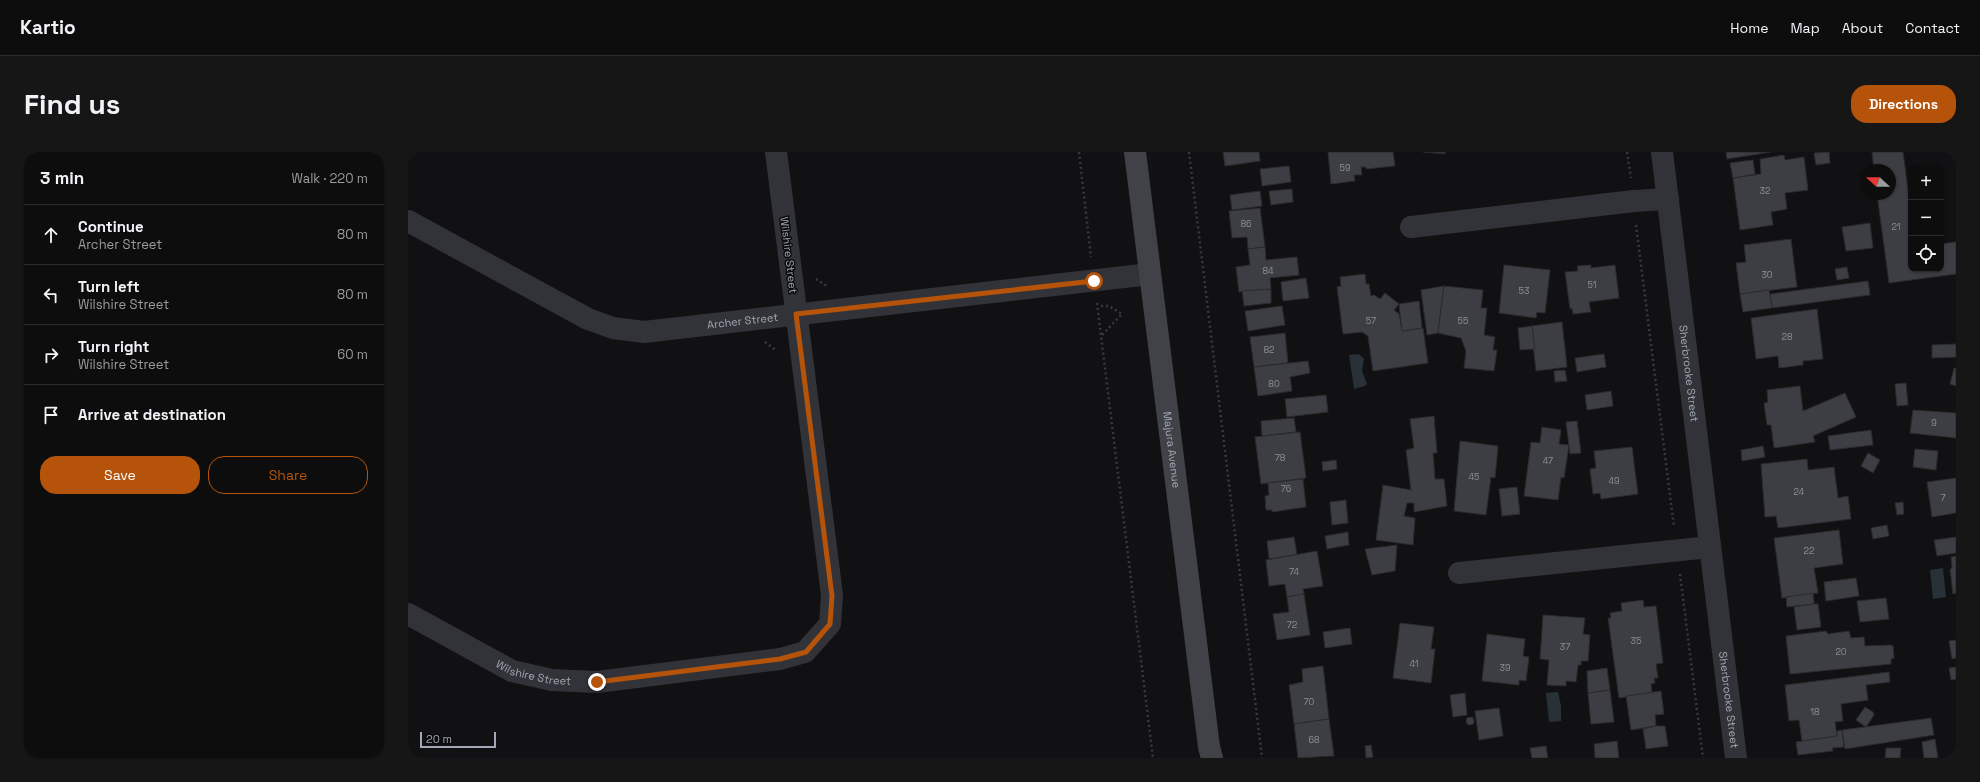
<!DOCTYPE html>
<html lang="en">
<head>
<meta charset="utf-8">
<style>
	body { margin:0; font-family:"Space Grotesk",sans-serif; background:#161617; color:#f1f3f6 }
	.controls { position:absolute; right:12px; top:12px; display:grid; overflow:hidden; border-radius:8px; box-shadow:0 1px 3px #0004 }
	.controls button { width:36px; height:36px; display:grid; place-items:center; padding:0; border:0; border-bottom:1px solid #2d2d2e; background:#0d0d0e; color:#f1f3f6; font:20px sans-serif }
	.compass { position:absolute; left:1452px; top:12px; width:36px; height:36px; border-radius:50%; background:#0d0d0e; box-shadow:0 1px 3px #0004; rotate:291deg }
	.scale { position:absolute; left:12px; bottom:10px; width:76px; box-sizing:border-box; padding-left:4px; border:2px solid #a2a8b5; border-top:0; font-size:11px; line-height:14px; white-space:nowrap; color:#a2a8b5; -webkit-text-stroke:3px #0c0c0e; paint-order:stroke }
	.stop { position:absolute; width:12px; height:12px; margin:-9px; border:3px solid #b45309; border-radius:50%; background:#fff }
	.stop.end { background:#b45309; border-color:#fff; box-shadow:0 1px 4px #0008 }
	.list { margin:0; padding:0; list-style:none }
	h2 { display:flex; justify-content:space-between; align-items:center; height:52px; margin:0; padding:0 16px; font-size:17px }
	h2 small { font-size:13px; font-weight:400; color:#9a9c9e }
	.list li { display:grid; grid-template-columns:26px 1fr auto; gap:12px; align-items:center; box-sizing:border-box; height:60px; padding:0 16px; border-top:1px solid #2d2d2e }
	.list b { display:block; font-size:15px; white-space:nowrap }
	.list p { margin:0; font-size:13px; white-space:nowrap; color:#9a9c9e }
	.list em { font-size:13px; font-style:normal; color:#9a9c9e }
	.actions { display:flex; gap:8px; padding:12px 16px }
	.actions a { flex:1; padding:9px 0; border:1px solid #b45309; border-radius:16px; text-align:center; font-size:14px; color:#b45309 }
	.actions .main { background:#b45309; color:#fff }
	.icon { flex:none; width:22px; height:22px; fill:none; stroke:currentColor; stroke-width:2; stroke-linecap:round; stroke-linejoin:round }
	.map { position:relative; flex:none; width:1548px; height:606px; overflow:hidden; border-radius:16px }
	header { display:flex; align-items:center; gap:24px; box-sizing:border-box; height:56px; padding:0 20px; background:#0d0d0e; border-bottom:1px solid #2d2d2e }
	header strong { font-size:19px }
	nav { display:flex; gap:22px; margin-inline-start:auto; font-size:14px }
	.intro { display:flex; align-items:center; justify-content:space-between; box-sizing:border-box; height:96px; padding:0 24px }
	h1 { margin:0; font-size:28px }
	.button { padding:10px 18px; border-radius:16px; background:#b45309; color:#fff; font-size:14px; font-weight:700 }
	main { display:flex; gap:24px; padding:0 24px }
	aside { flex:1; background:#0d0d0e; border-radius:16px; box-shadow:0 1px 3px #0004 }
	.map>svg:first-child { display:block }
	.water { fill:#273137 }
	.building { fill:#3d3e43; stroke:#2b2b2f }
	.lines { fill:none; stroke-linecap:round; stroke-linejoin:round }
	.path { stroke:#383a3f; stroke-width:2.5; stroke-dasharray:2 3; stroke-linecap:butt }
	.street { stroke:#323338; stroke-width:22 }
	.secondary { stroke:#404248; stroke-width:22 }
	.route { stroke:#b45309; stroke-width:5 }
	.labels { text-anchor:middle; stroke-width:3; stroke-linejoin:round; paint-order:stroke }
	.number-label { font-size:9px; fill:#898e98 }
	.street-label { font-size:11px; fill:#a2a8b5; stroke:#0c0c0e }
</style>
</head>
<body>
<header>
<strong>Kartio</strong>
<nav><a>Home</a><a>Map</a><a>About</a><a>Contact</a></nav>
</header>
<div class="intro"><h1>Find us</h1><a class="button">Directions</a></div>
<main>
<aside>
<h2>3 min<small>Walk · 220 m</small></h2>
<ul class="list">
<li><svg class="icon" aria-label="ahead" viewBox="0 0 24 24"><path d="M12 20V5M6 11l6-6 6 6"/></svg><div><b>Continue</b><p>Archer Street</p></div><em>80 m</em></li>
<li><svg class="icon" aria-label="left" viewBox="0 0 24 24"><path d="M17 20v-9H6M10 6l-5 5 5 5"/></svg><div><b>Turn left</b><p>Wilshire Street</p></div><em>80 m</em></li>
<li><svg class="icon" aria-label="right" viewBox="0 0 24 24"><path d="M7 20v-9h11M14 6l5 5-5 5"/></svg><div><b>Turn right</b><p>Wilshire Street</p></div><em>60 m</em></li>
<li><svg class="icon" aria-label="arrive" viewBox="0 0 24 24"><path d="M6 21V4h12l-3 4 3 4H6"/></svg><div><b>Arrive at destination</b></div></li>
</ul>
<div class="actions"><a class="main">Save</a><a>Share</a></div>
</aside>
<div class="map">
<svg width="1548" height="606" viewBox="0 0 1548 606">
	<rect width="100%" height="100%" fill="#111113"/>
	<g class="water">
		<polygon points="951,202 956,207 954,219 959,232 957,234 946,237 941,203"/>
		<polygon points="1535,416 1538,445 1525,447 1522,418"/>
		<polygon points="1150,540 1153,554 1153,569 1141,570 1138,541"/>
	</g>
	<g class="building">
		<polygon points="815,0 851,0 852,9 817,14"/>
		<polygon points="920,0 985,0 987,14 958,17 958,15 953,15 954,23 946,23 947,29 923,32"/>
		<polygon points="1015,0 1037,0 1037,2"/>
		<polygon points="1318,0 1363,0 1319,7"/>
		<polygon points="1421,0 1422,11 1408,13 1406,1"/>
		<polygon points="1464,0 1495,0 1503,60 1503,117 1533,117 1533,92 1548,90 1548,122 1481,131 1469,42 1482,42 1482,18 1466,18"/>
		<polygon points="1376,3 1377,8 1396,5 1400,38 1377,41 1379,57 1363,60 1365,73 1332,78 1325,26 1353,22 1352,7"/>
		<polygon points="1345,8 1347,22 1325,26 1322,11"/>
		<polygon points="881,14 883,30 854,34 852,17"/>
		<polygon points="884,37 885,50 863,53 861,39"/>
		<polygon points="852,39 854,54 824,58 822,43"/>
		<polygon points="852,56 857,95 840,97 839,85 824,86 821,59"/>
		<polygon points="1462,71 1465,96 1438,99 1434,75"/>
		<polygon points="1383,87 1389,135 1332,142 1328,111 1338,110 1336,93"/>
		<polygon points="857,95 858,108 889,105 891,123 862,126 863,137 831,140 828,115 842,113 840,97"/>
		<polygon points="1096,113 1142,118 1137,161 1129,160 1128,166 1091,161"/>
		<polygon points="1183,113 1183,116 1207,113 1211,146 1181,150 1183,160 1165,162 1164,156 1162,157 1157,120 1170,119 1169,114"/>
		<polygon points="1439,115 1441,126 1429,128 1427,117"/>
		<polygon points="957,122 958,132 961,132 963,144 966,143 972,147 977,141 991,152 986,158 991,162 994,179 1015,176 1020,211 965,219 960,184 954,180 935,182 929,135 933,134 932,125"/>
		<polygon points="898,126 901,146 875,149 873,130"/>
		<polygon points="1460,129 1462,143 1364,156 1362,142"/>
		<polygon points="1036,134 1030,181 1019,183 1013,138"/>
		<polygon points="1036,134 1075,138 1073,156 1079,156 1076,183 1087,185 1085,198 1089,198 1086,219 1056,216 1058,199 1053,186 1030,181"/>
		<polygon points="863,137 863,151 836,154 834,139"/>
		<polygon points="1361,138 1364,156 1335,160 1332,142"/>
		<polygon points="1011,149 1014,176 994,179 991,152"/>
		<polygon points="874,154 877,173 840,179 837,159"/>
		<polygon points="1409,157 1415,207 1395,209 1395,213 1371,216 1370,204 1348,207 1343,166"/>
		<polygon points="1154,170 1159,215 1128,219 1123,174"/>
		<polygon points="1124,174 1127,197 1112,198 1110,176"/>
		<polygon points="877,181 880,211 846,215 842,185"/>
		<polygon points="1548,192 1548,205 1524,206 1524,193"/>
		<polygon points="1196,202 1198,215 1169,220 1167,206"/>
		<polygon points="900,209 902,221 882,225 884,239 850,244 846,215"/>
		<polygon points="1546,216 1548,216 1548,234 1542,232"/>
		<polygon points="1157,218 1159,229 1147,230 1146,219"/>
		<polygon points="1498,231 1500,253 1489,254 1487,232"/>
		<polygon points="1392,234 1395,259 1437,241 1448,265 1405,284 1407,290 1366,296 1363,273 1359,273 1356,251 1360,250 1359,238"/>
		<polygon points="1203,239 1205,254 1179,258 1177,243"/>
		<polygon points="918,243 920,260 879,265 877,247"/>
		<polygon points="1505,258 1548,261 1548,286 1502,281"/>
		<polygon points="1026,264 1029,301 1025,301 1027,327 1036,327 1039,354 1006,360 1006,351 999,351 996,364 1007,366 1005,393 968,388 975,333 1003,338 998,298 1006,296 1002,267"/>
		<polygon points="886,266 888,280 854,284 853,269"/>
		<polygon points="1169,269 1173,301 1162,302 1158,270"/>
		<polygon points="1134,275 1153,278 1151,292 1161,293 1156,326 1153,325 1150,348 1116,344 1123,290 1132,291"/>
		<polygon points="1463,278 1465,293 1422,298 1420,284"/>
		<polygon points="892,280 898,326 853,332 847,285"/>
		<polygon points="1052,289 1090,294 1087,326 1083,325 1078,363 1046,359"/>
		<polygon points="1355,294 1357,305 1334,309 1333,298"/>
		<polygon points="1224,295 1230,342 1193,347 1192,341 1185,342 1182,317 1188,316 1186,299"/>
		<polygon points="1507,297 1530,299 1528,318 1505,315"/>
		<polygon points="1460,301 1472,308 1465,321 1453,314"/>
		<polygon points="1399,307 1400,318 1426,315 1430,346 1440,344 1443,367 1370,376 1368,364 1357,365 1353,312"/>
		<polygon points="928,308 929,317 915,319 914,310"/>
		<polygon points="1548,326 1548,361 1524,365 1519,330"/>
		<polygon points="895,327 898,355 864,360 864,358 858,358 857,344 861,343 860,331"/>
		<polygon points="1109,335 1112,362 1094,364 1091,337"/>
		<polygon points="938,348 940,371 924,373 922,350"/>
		<polygon points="1495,350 1496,362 1489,363 1487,351"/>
		<polygon points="1479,373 1481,384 1465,387 1463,376"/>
		<polygon points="1431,378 1435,412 1406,416 1410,441 1374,446 1366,386"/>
		<polygon points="940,380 941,393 919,397 917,384"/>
		<polygon points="886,385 889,403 861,407 859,389"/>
		<polygon points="1548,385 1548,401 1529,404 1526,388"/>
		<polygon points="989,393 987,419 964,423 957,397"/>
		<polygon points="909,399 915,434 895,437 896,442 879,445 877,432 861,434 858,408"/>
		<polygon points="1548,404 1548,441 1545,442 1542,417 1544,416 1543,405"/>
		<polygon points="1448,426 1451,444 1418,449 1416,430"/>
		<polygon points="1405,441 1406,452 1379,455 1378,445"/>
		<polygon points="896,442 902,483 869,488 865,462 881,460 879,445"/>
		<polygon points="1478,446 1481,467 1452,470 1449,449"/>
		<polygon points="1235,448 1236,455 1248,454 1255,511 1248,512 1250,526 1246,526 1247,531 1243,532 1244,541 1211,546 1200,466 1203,466 1202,461 1214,459 1213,451"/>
		<polygon points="1406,452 1410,452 1413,475 1389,478 1386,455"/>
		<polygon points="1135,463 1177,466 1175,482 1182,483 1180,509 1173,509 1173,513 1170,513 1168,530 1158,529 1158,534 1139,533 1141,508 1132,507"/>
		<polygon points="992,471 1026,475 1023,497 1027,497 1023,531 985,526"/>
		<polygon points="942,476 944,492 917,496 915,480"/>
		<polygon points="1418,479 1420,482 1441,479 1443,486 1456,485 1457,494 1482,493 1485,494 1486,506 1483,507 1483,512 1382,522 1378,484"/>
		<polygon points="1079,482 1117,487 1115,504 1121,505 1118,529 1111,528 1111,533 1074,529"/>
		<polygon points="1548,488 1548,506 1544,507 1541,489"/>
		<polygon points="915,514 921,567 886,572 881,533 895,530 894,517"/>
		<polygon points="1548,515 1548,527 1543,528 1541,516"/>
		<polygon points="1199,516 1202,538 1180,541 1179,519"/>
		<polygon points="1481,520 1482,530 1458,533 1460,548 1433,552 1435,569 1427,570 1429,584 1394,589 1391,568 1381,569 1377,533"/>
		<polygon points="1202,538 1206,570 1183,572 1180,541"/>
		<polygon points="1253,539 1256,562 1247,563 1248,574 1223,578 1218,544"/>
		<polygon points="1057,541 1059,563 1045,565 1042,543"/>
		<polygon points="1457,555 1465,560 1466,563 1458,575 1448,568"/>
		<polygon points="1091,556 1095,584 1071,588 1067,559"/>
		<circle cx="1062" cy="569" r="4"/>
		<polygon points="1523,566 1526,583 1437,597 1434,578"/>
		<polygon points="921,567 926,604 890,606 886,572"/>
		<polygon points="1248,574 1257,574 1260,594 1238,597 1235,577"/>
		<polygon points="1434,578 1436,595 1424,596 1425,599 1390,603 1388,590 1429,584 1429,579"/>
		<polygon points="1527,587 1530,606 1516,606 1514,590"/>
		<polygon points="1209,589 1211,606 1187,606 1186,592"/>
		<polygon points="963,593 965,605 958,606 957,594"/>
		<polygon points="1138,594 1140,606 1124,606 1122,596"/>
		<polygon points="1478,596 1493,596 1492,606 1477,606"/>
	</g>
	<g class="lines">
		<g class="path">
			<polyline points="671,0 683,105"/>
			<polyline points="781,0 854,606"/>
			<polyline points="1219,0 1223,26"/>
			<polyline points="1228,73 1266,375"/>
			<polyline points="408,127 419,134"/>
			<polyline points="689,151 745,606"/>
			<polyline points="693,154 701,154 714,162 694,183"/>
			<polyline points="357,190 369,199"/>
			<polyline points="1272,422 1295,606"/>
		</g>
		<g class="street">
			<path id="s1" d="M1254 0 1328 606"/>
			<path id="s2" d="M0 69 180 167 205 176 236 180 742 122"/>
			<polyline points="1003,75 1226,49 1260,47"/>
			<polyline points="1051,421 1302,395"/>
			<path id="s3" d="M0 462 104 519 144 528 189 530 372 507 397 500 422 472 424 443 368 0"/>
		</g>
		<path class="secondary" id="s4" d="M727 0 801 595 804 606"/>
	</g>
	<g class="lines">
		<polyline class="route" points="189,530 372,507 398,500 422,472 424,444 388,162 686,129"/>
	</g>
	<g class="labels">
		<g class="number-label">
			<text x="937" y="19">59</text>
			<text x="1357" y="42">32</text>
			<text x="838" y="75">86</text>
			<text x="1488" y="78">21</text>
			<text x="860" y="122">84</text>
			<text x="1359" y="126">30</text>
			<text x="1184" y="136">51</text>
			<text x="1116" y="142">53</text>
			<text x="963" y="172">57</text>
			<text x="1055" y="172">55</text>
			<text x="1379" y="188">28</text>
			<text x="861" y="201">82</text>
			<text x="866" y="235">80</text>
			<text x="1526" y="274">9</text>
			<text x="872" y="309">78</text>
			<text x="1140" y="312">47</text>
			<text x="1066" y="328">45</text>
			<text x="1206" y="332">49</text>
			<text x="878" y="340">76</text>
			<text x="1391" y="343">24</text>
			<text x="1535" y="349">7</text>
			<text x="1401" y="402">22</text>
			<text x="886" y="423">74</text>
			<text x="884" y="476">72</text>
			<text x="1228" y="492">35</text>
			<text x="1157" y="498">37</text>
			<text x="1433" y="503">20</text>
			<text x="1006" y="515">41</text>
			<text x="1097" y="519">39</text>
			<text x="901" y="553">70</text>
			<text x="1407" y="563">18</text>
			<text x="906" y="591">68</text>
		</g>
		<g class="street-label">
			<text transform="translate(381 103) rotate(83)" y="4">Wilshire Street</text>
			<text dy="4" stroke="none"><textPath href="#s2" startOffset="362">Archer Street</textPath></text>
			<text dy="4" stroke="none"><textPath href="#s1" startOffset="223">Sherbrooke Street</textPath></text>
			<text dy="4" stroke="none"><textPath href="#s4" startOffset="300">Majura Avenue</textPath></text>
			<text dy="4" stroke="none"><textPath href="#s3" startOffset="140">Wilshire Street</textPath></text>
			<text dy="4" stroke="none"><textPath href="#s1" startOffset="552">Sherbrooke Street</textPath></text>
		</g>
	</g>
</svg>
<div class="controls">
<button>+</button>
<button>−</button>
<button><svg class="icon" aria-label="locate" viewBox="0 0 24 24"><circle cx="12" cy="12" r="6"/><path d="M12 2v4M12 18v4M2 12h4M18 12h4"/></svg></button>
</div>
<svg class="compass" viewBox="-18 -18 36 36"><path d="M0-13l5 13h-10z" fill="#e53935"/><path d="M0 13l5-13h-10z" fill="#9a9c9e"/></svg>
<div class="scale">20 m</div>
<div class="stop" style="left:686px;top:129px"></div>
<div class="stop end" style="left:189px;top:530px"></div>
</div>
</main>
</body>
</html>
